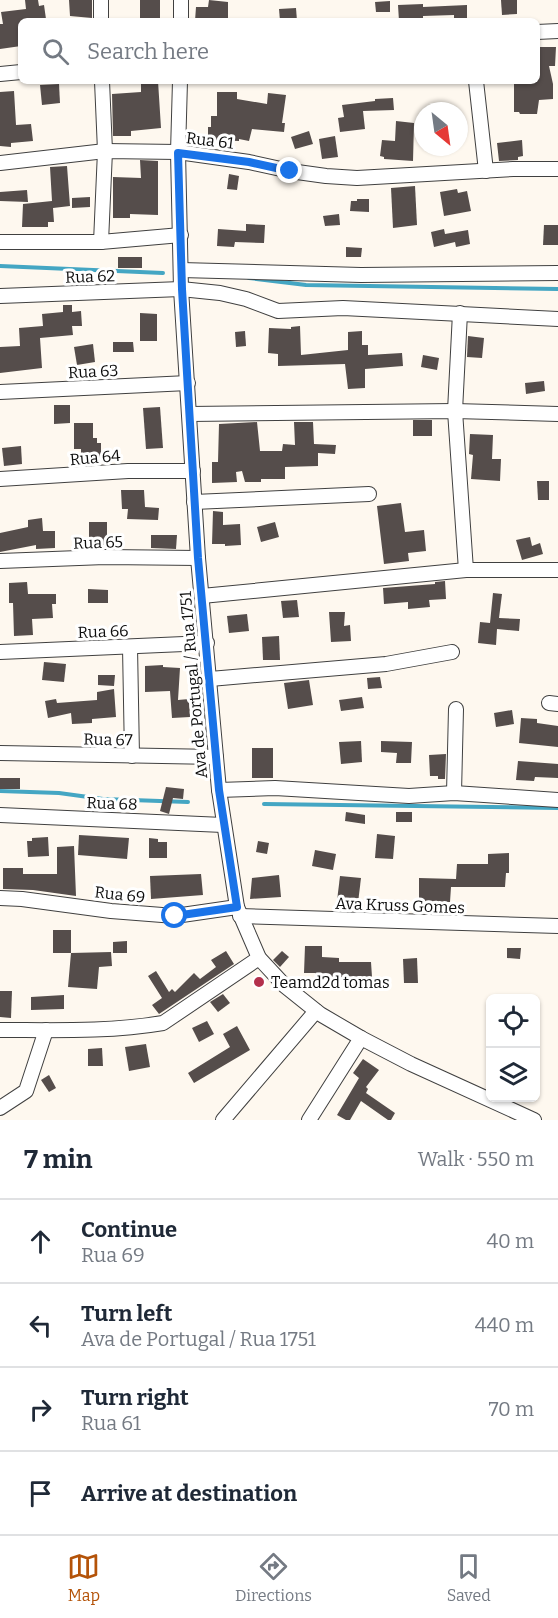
<!DOCTYPE html>
<html lang="en">
<head>
<meta charset="utf-8">
<style>
	body { margin:0; font-family:Bitter,serif; background:#f6f6f7; color:#1f2937 }
	.controls { position:absolute; right:18px; bottom:18px; display:grid; overflow:hidden; border-radius:9px; box-shadow:0 2px 4px #0004 }
	.controls button { width:54px; height:54px; display:grid; place-items:center; padding:0; border:0; border-bottom:2px solid #e0e1e3; background:#fff; color:#1f2937; font:30px sans-serif }
	.compass { position:absolute; left:414px; top:102px; width:54px; height:54px; border-radius:50%; background:#fff; box-shadow:0 2px 4px #0004; rotate:151deg }
	.stop { position:absolute; width:18px; height:18px; margin:-14px; border:4px solid #1a73e8; border-radius:50%; background:#fff }
	.stop.end { background:#1a73e8; border-color:#fff; box-shadow:0 2px 6px #0008 }
	.list { margin:0; padding:0; list-style:none }
	h2 { display:flex; justify-content:space-between; align-items:center; height:78px; margin:0; padding:0 24px; font-size:26px }
	h2 small { font-size:20px; font-weight:400; color:#747a83 }
	.list li { display:grid; grid-template-columns:39px 1fr auto; gap:18px; align-items:center; box-sizing:border-box; height:84px; padding:0 24px; border-top:2px solid #e0e1e3 }
	.list b { display:block; font-size:22px; white-space:nowrap }
	.list p { margin:0; font-size:20px; white-space:nowrap; color:#747a83 }
	.list em { font-size:20px; font-style:normal; color:#747a83 }
	.icon { flex:none; width:33px; height:33px; fill:none; stroke:currentColor; stroke-width:2; stroke-linecap:round; stroke-linejoin:round }
	.map { position:relative; flex:none; width:558px; height:1120px; overflow:hidden }
	.search { position:absolute; background:#fff; box-shadow:0 2px 4px #0004; left:18px; right:18px; top:18px; height:66px; display:flex; align-items:center; gap:15px; box-sizing:border-box; padding:0 21px; border-radius:9px; color:#747a83; font-size:22px }
	.sheet { height:414px; background:#fff }
	nav { display:flex; justify-content:space-around; align-items:center; box-sizing:border-box; height:84px; border-top:2px solid #e0e1e3; background:#fff; font-size:16px; color:#747a83 }
	nav a { display:grid; justify-items:center; gap:3px }
	nav .on { color:#b45309 }
	.map>svg:first-child { display:block }
	.lines { fill:none; stroke-linecap:round; stroke-linejoin:round }
	.stream { stroke:#44a6c3; stroke-width:4 }
	.building { fill:#554d4b }
	.minor-casing { stroke:#404040; stroke-width:16 }
	.minor { stroke:#fff; stroke-width:14 }
	.route { stroke:#1a73e8; stroke-width:8 }
	.poi-dot { fill:#b3304c; stroke:#fff; stroke-width:2 }
	.labels { text-anchor:middle; stroke-width:6; stroke-linejoin:round; paint-order:stroke }
	.street-label { font-size:16px; fill:#0d0d0d; stroke:#fff }
	.poi-label { font-size:16px; fill:#0d0d0d; stroke:#fff; text-anchor:start }
</style>
</head>
<body>
<div class="map">
<svg width="558" height="1120" viewBox="0 0 558 1120">
	<rect width="100%" height="100%" fill="#fef8ef"/>
	<g class="lines">
		<g class="stream">
			<polyline points="0,266 163,273"/>
			<polyline points="249,278 306,285 558,289"/>
			<polyline points="0,791 59,793 103,799 188,802"/>
			<polyline points="264,804 558,808"/>
		</g>
	</g>
	<g class="building">
		<polygon points="25,0 38,0 39,6 44,5 46,19 21,21 21,46 0,49 0,24 3,24 1,12 26,9"/>
		<polygon points="69,0 92,0 92,18 70,16"/>
		<rect x="140" y="0" width="20" height="21"/>
		<polygon points="209,0 228,2 228,19 195,21 196,7 208,7"/>
		<polygon points="501,0 517,0 517,14 502,15"/>
		<polygon points="390,1 390,12 376,12 375,2"/>
		<polygon points="423,4 423,7 467,5 467,21 454,21 454,15 423,16 423,21 399,21 398,5"/>
		<polygon points="296,8 297,21 280,21 279,9"/>
		<polygon points="537,47 556,47 555,66 549,66 553,84 553,99 539,100 537,114 520,114 519,112 514,112 514,82 537,82"/>
		<polygon points="141,81 158,81 161,128 131,131 131,136 113,136 112,94 141,92"/>
		<polygon points="59,84 60,103 42,105 40,85"/>
		<polygon points="14,91 16,125 31,124 33,141 11,143 11,147 0,146 0,92"/>
		<polygon points="217,92 237,92 237,99 267,104 268,93 286,95 282,123 285,123 284,132 252,129 249,141 239,139 239,141 208,140 208,127 211,127 211,116 217,116"/>
		<polygon points="393,98 394,110 363,111 365,129 340,132 338,118 344,117 342,105 375,101 375,99"/>
		<polygon points="396,121 414,123 413,161 384,159 384,157 380,156 382,140 395,141"/>
		<polygon points="309,131 313,144 295,149 291,137"/>
		<polygon points="335,136 338,157 322,159 319,139"/>
		<polygon points="522,140 523,156 518,157 518,160 499,161 497,143"/>
		<polygon points="140,160 158,161 158,215 130,214 130,218 113,218 113,177 141,178"/>
		<polygon points="67,166 70,206 53,208 54,222 48,222 48,227 22,227 23,204 52,201 50,167"/>
		<polygon points="229,174 239,176 237,190 227,189"/>
		<polygon points="415,186 417,225 393,228 391,188"/>
		<polygon points="457,189 458,193 467,191 471,211 444,216 440,192"/>
		<polygon points="27,190 28,202 0,201 0,192"/>
		<polygon points="90,197 90,207 72,208 72,198"/>
		<polygon points="357,199 369,199 369,212 350,211 351,201 357,201"/>
		<polygon points="339,214 340,225 325,226 323,216"/>
		<polygon points="246,224 265,225 264,243 235,242 234,247 217,246 218,229 246,231"/>
		<polygon points="544,225 558,225 558,245 543,245"/>
		<polygon points="444,229 445,234 468,230 470,244 456,247 455,242 434,247 431,232"/>
		<polygon points="346,247 362,248 361,257 346,257"/>
		<rect x="118" y="257" width="24" height="11"/>
		<polygon points="63,305 72,305 72,312 81,311 82,326 72,326 73,335 40,338 42,368 0,373 0,347 20,346 19,328 43,326 42,314 63,312"/>
		<polygon points="140,313 157,314 157,341 140,341"/>
		<polygon points="300,326 301,355 348,350 348,332 362,331 362,345 368,345 368,355 402,353 403,366 365,369 365,388 348,389 345,364 278,366 278,354 268,353 269,328 291,329 291,327"/>
		<polygon points="245,331 246,346 236,347 235,332"/>
		<polygon points="468,336 484,338 482,358 467,357"/>
		<polygon points="113,342 133,342 134,352 113,352"/>
		<polygon points="93,344 95,362 77,365 74,347"/>
		<polygon points="423,355 439,358 437,370 421,367"/>
		<polygon points="544,381 545,391 526,394 525,383"/>
		<polygon points="54,405 70,405 70,423 54,424"/>
		<polygon points="160,407 163,448 146,449 143,408"/>
		<rect x="413" y="420" width="19" height="16"/>
		<polygon points="257,422 260,451 282,451 283,444 295,445 294,422 313,422 314,444 336,445 335,454 318,453 318,466 285,467 285,479 261,479 261,482 245,482 242,471 236,472 237,482 212,483 212,462 218,462 219,424"/>
		<polygon points="74,423 93,423 93,438 97,438 97,443 101,443 101,459 81,460 81,449 74,449"/>
		<polygon points="470,434 493,435 492,459 501,459 500,481 471,479 473,455 469,454"/>
		<polygon points="21,446 22,464 4,466 2,448"/>
		<polygon points="537,481 549,481 549,500 538,500"/>
		<polygon points="121,490 144,490 145,507 159,508 158,520 127,519 128,509 122,509"/>
		<polygon points="401,503 405,532 424,530 426,551 408,553 409,561 384,564 377,506"/>
		<polygon points="213,511 223,512 223,525 240,524 241,545 225,546 225,544 212,544"/>
		<polygon points="42,518 43,531 55,531 55,548 36,549 36,545 0,552 0,533 28,527 28,520"/>
		<rect x="89" y="522" width="18" height="23"/>
		<polygon points="275,522 279,537 261,542 257,527"/>
		<polygon points="151,535 177,535 176,549 151,548"/>
		<polygon points="530,537 532,546 540,543 543,554 522,560 516,540"/>
		<polygon points="445,581 446,599 429,600 430,607 408,609 408,602 384,604 383,588 435,584 435,582"/>
		<polygon points="27,582 28,594 56,594 56,604 52,604 53,618 32,619 33,635 14,636 13,603 9,603 9,583"/>
		<polygon points="88,589 108,590 108,603 88,603"/>
		<polygon points="493,593 502,594 499,618 520,619 519,631 497,629 496,645 478,643 480,622 490,623"/>
		<polygon points="297,600 299,617 283,618 281,601"/>
		<polygon points="329,612 345,612 344,626 350,625 351,641 331,642"/>
		<polygon points="247,614 249,631 229,633 227,616"/>
		<polygon points="279,636 280,660 263,660 262,637"/>
		<polygon points="44,662 66,664 64,682 42,680"/>
		<polygon points="163,665 163,667 180,668 178,700 189,699 190,717 172,718 170,691 145,692 145,666"/>
		<polygon points="98,675 115,675 114,686 98,685"/>
		<polygon points="380,677 382,688 368,689 367,678"/>
		<polygon points="309,680 313,705 288,709 284,683"/>
		<polygon points="114,689 116,717 92,719 92,723 72,724 71,713 48,718 45,701 56,699 57,703 97,700 97,692"/>
		<polygon points="362,697 364,708 341,711 339,700"/>
		<polygon points="512,710 514,724 496,727 494,713"/>
		<polygon points="521,718 537,719 537,723 558,726 558,747 519,743"/>
		<polygon points="361,741 362,762 341,764 339,742"/>
		<polygon points="381,741 412,742 411,763 396,763 397,753 381,752"/>
		<rect x="252" y="748" width="21" height="30"/>
		<polygon points="446,754 445,779 438,779 438,776 430,776 429,755"/>
		<polygon points="518,761 558,764 558,778 535,777 534,781 516,780"/>
		<rect x="0" y="778" width="20" height="11"/>
		<polygon points="166,787 184,789 183,799 173,798 169,814 160,811"/>
		<polygon points="346,812 365,815 365,824 345,821"/>
		<rect x="396" y="812" width="16" height="10"/>
		<polygon points="377,834 395,836 393,859 375,858"/>
		<polygon points="79,835 129,838 127,859 78,855"/>
		<polygon points="48,837 49,856 28,857 27,841 32,841 32,838"/>
		<polygon points="149,838 158,839 158,842 167,842 167,858 149,858"/>
		<polygon points="258,841 269,843 267,854 256,852"/>
		<polygon points="74,846 76,896 33,890 3,889 3,868 23,868 23,874 57,874 57,847"/>
		<polygon points="315,850 336,854 333,870 312,866"/>
		<polygon points="509,853 509,873 506,873 505,887 451,887 450,902 437,902 437,905 419,905 419,878 456,879 457,864 488,864 488,854"/>
		<polygon points="201,874 203,895 151,899 150,876"/>
		<polygon points="279,875 281,897 250,899 252,878"/>
		<polygon points="340,876 361,878 358,903 337,901"/>
		<rect x="53" y="930" width="18" height="23"/>
		<polygon points="127,941 127,953 113,953 113,942"/>
		<polygon points="305,946 322,946 322,957 339,958 339,962 371,962 372,977 365,977 365,986 354,986 354,981 315,980 315,973 304,973"/>
		<polygon points="507,948 521,948 520,959 507,958"/>
		<polygon points="226,951 234,964 159,1014 152,1005 162,998 148,976 156,971 169,992 172,989 175,992 194,973 200,979 216,967 211,960"/>
		<polygon points="282,951 289,957 280,967 273,960"/>
		<polygon points="111,952 112,966 99,967 97,989 68,987 71,953"/>
		<polygon points="417,958 418,983 404,983 403,959"/>
		<polygon points="0,991 12,991 11,1018 0,1017"/>
		<polygon points="223,994 230,1003 218,1012 210,1002"/>
		<polygon points="64,995 64,1009 31,1010 31,997"/>
		<polygon points="207,1021 214,1034 199,1042 192,1028"/>
		<polygon points="237,1026 250,1050 194,1083 188,1073 230,1047 223,1034"/>
		<polygon points="146,1044 150,1067 129,1071 125,1047"/>
		<polygon points="102,1048 103,1066 88,1066 88,1049"/>
		<polygon points="363,1059 379,1070 366,1087 368,1089 366,1093 395,1113 391,1120 388,1120 361,1101 350,1120 346,1120 337,1115 359,1078 353,1073"/>
		<polygon points="49,1075 56,1088 49,1092 41,1080"/>
	</g>
	<g class="lines">
		<defs>
			<g id="minor">
				<polyline points="101,0 101,21"/>
				<polyline points="181,21 181,0"/>
				<polyline points="537,32 558,31"/>
				<polyline points="0,74 21,72"/>
				<polyline points="180,81 178,152 181,289 198,558 219,790 237,907 259,958 285,986 320,1014 361,1038 411,1064 534,1120"/>
				<polyline points="476,81 486,171"/>
				<polyline points="0,163 105,151 178,152 249,162 290,171 326,176 357,178 513,169 558,169"/>
				<polyline points="0,242 101,242 181,235"/>
				<polyline points="101,242 105,151 102,81"/>
				<polyline points="181,270 361,275 558,273"/>
				<polyline points="0,296 181,289 220,293 246,299 278,311 343,308 558,319"/>
				<polyline points="460,313 455,411 466,570"/>
				<polyline points="0,392 188,383"/>
				<polyline points="189,414 455,411 558,414"/>
				<polyline points="0,479 128,471 193,471"/>
				<polyline points="194,502 369,494"/>
				<polyline points="0,561 105,557 198,558"/>
				<polyline points="202,596 466,570 558,570"/>
				<polyline points="130,647 132,756"/>
				<polyline points="0,652 207,643"/>
				<polyline points="210,679 386,664 452,652"/>
				<polyline points="549,703 558,704"/>
				<polyline points="0,753 216,757"/>
				<polyline points="219,790 275,788 409,796 454,793 558,800"/>
				<polyline points="454,793 456,709"/>
				<polyline points="0,815 223,825"/>
				<polyline points="0,898 22,899 111,911 175,916 237,907"/>
				<polyline points="240,916 558,926"/>
				<path d="M0 1030C54 1030 110 1032 163 1023L259 958"/>
				<polyline points="0,1108 26,1091 46,1030"/>
				<polyline points="223,1120 316,1011"/>
				<polyline points="309,1120 361,1038"/>
			</g>
		</defs>
		<use href="#minor" class="minor-casing"/>
		<use href="#minor" class="minor"/>
	</g>
	<g class="lines">
		<polyline class="route" points="175,916 237,907 219,790 198,558 182,289 178,153 249,162 290,171"/>
	</g>
	<circle class="poi-dot" cx="259" cy="982" r="6"/>
	<g class="labels">
		<g class="street-label">
			<text transform="translate(210 140) rotate(7)" y="6">Rua 61</text>
			<text transform="translate(90 276) rotate(-2)" y="6">Rua 62</text>
			<text transform="translate(93 371) rotate(-3)" y="6">Rua 63</text>
			<text transform="translate(95 457) rotate(-5)" y="6">Rua 64</text>
			<text transform="translate(98 542) rotate(-2)" y="6">Rua 65</text>
			<text transform="translate(103 631) rotate(-2)" y="6">Rua 66</text>
			<text transform="translate(193 685) rotate(-95)" y="6">Ava de Portugal / Rua 1751</text>
			<text transform="translate(108 739) rotate(1)" y="6">Rua 67</text>
			<text transform="translate(112 803) rotate(2)" y="6">Rua 68</text>
			<text transform="translate(120 894) rotate(6)" y="6">Rua 69</text>
			<text transform="translate(400 905) rotate(2)" y="6">Ava Kruss Gomes</text>
		</g>
		<g class="poi-label">
			<text x="271" y="988">Teamd2d tomas</text>
		</g>
	</g>
</svg>
<div class="controls">
<button><svg class="icon" aria-label="locate" viewBox="0 0 24 24"><circle cx="12" cy="12" r="6"/><path d="M12 2v4M12 18v4M2 12h4M18 12h4"/></svg></button>
<button><svg class="icon" aria-label="layers" viewBox="0 0 24 24"><path d="M12 4l9 5-9 5-9-5zM3 14l9 5 9-5"/></svg></button>
</div>
<svg class="compass" viewBox="-18 -18 36 36"><path d="M0-13l5 13h-10z" fill="#e53935"/><path d="M0 13l5-13h-10z" fill="#747a83"/></svg>
<div class="stop" style="left:175px;top:916px"></div>
<div class="stop end" style="left:290px;top:171px"></div>
<div class="search"><svg class="icon" aria-label="search" viewBox="0 0 24 24"><circle cx="10" cy="10" r="6"/><path d="M15 15l6 6"/></svg>Search here</div>
</div>
<section class="sheet">
<h2>7 min<small>Walk · 550 m</small></h2>
<ul class="list">
<li><svg class="icon" aria-label="ahead" viewBox="0 0 24 24"><path d="M12 20V5M6 11l6-6 6 6"/></svg><div><b>Continue</b><p>Rua 69</p></div><em>40 m</em></li>
<li><svg class="icon" aria-label="left" viewBox="0 0 24 24"><path d="M17 20v-9H6M10 6l-5 5 5 5"/></svg><div><b>Turn left</b><p>Ava de Portugal / Rua 1751</p></div><em>440 m</em></li>
<li><svg class="icon" aria-label="right" viewBox="0 0 24 24"><path d="M7 20v-9h11M14 6l5 5-5 5"/></svg><div><b>Turn right</b><p>Rua 61</p></div><em>70 m</em></li>
<li><svg class="icon" aria-label="arrive" viewBox="0 0 24 24"><path d="M6 21V4h12l-3 4 3 4H6"/></svg><div><b>Arrive at destination</b></div></li>
</ul>
</section>
<nav>
<a class="on"><svg class="icon" aria-label="map" viewBox="0 0 24 24"><path d="M3 6l6-2 6 2 6-2v14l-6 2-6-2-6 2zM9 4v14M15 6v14"/></svg>Map</a>
<a><svg class="icon" aria-label="directions" viewBox="0 0 24 24"><path d="M12 3l9 9-9 9-9-9zM9 14v-3h6M13 9l2 2-2 2"/></svg>Directions</a>
<a><svg class="icon" aria-label="saved" viewBox="0 0 24 24"><path d="M7 4h10v16l-5-4-5 4z"/></svg>Saved</a>
</nav>
</body>
</html>
